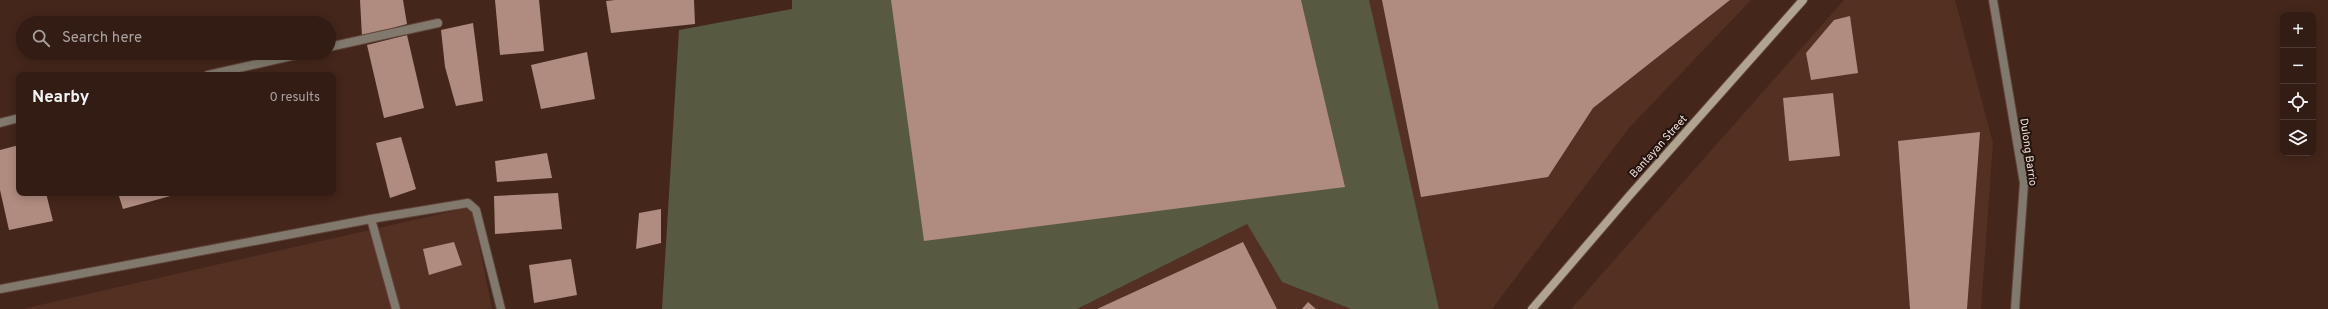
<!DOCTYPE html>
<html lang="en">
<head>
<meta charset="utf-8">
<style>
	body { margin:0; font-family:Overpass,sans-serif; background:#3e2922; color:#f1f3f6 }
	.controls { position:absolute; right:12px; top:12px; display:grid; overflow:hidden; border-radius:8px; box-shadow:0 2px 10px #0003 }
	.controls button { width:36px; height:36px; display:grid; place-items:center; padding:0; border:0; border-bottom:1px solid #4e3a34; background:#331c14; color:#f1f3f6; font:20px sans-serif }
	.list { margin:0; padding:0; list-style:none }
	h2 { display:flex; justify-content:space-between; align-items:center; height:52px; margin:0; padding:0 16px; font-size:17px }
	h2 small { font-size:13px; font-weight:400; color:#a9a1a0 }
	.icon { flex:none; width:22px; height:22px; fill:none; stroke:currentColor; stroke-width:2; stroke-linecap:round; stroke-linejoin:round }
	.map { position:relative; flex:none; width:2328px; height:309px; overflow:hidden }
	.search { position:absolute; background:#331c14; box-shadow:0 2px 10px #0003; left:16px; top:16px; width:320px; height:44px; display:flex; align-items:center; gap:10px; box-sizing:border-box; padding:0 14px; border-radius:22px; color:#a9a1a0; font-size:15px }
	.panel { position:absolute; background:#331c14; box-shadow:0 2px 10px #0003; left:16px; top:72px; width:320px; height:124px; border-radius:8px }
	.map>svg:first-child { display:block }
	.built { fill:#543023 }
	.green { fill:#575941 }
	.building { fill:#b08b7f }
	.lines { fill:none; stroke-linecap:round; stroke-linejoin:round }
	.service-casing { stroke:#604339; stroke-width:10 }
	.minor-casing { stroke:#604339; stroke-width:10 }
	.secondary-casing { stroke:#604339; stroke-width:10 }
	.service { stroke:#81796d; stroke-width:8 }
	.minor { stroke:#81796d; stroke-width:8 }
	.secondary { stroke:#b0a390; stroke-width:8 }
	.labels { text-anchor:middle; stroke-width:4; stroke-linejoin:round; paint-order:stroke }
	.street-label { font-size:11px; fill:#f2ddd6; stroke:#21130e }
</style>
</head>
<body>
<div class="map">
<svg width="2328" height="309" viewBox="0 0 2328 309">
	<rect width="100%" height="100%" fill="#44261b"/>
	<g class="built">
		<polygon points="1361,0 1751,0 1629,128 1492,309 1435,309"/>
		<polygon points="1844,0 1955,0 1993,143 1981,309 1571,309"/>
		<polygon points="462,209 469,209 473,215 492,309 22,309"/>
		<polygon points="1247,224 1282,282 1351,309 1077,309"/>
	</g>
	<polygon class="green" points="792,0 1369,0 1439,309 1351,309 1282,282 1247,224 1077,309 662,309 679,30 792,9"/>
	<g class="building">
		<polygon points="360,0 403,0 407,24 362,37"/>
		<polygon points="495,0 539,0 544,51 500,55"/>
		<polygon points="615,0 694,0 695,24 611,33 606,1"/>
		<polygon points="891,0 1301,0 1345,187 924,241"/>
		<polygon points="1382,0 1730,0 1593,108 1548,177 1421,197"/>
		<polygon points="1850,16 1858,73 1811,80 1806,53 1834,20"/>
		<polygon points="473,23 483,101 456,106 445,67 441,30"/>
		<polygon points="407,35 424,108 384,118 367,45"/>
		<polygon points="587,52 595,99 541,109 531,65"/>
		<polygon points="1833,93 1840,156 1789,161 1783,98"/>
		<polygon points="1980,132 1967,309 1910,309 1898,141"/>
		<polygon points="401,137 416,189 390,198 376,143"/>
		<polygon points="19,145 19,193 46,193 53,221 9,230 0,190 0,150"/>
		<polygon points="547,153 552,178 497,182 495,161"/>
		<polygon points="118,193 173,193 174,195 123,209"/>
		<polygon points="558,193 562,229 495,234 494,196"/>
		<polygon points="661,209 661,243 636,249 639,213"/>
		<polygon points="454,242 462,265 429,275 423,249"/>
		<polygon points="1243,242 1277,309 1097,309"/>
		<polygon points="571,259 577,295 534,303 529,265"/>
		<polygon points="1308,302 1316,309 1302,309"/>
	</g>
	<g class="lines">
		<defs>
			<polyline id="service" points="371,219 396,309"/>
			<g id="minor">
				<polyline points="1993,0 2024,183 2015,309"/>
				<polyline points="329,47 438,23"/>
				<polyline points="208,75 305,53"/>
				<polyline points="0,123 19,118"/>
				<polyline points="0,289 371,219 468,203 476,210 501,309"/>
			</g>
			<polyline id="secondary" points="1532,309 1630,195 1803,0"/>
		</defs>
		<use href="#service" class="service-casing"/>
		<use href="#minor" class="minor-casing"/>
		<use href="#secondary" class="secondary-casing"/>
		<use href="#service" class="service"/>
		<use href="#minor" class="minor"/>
		<use href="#secondary" class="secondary"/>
	</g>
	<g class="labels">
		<g class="street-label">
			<text transform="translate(1658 146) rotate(-48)" y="4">Bantayan Street</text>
			<text transform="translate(2029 152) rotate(82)" y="4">Dulong Barrio</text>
		</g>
	</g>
</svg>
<div class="controls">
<button>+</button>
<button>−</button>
<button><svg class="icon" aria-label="locate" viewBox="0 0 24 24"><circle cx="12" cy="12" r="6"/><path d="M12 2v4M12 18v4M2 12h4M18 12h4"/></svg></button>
<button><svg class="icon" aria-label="layers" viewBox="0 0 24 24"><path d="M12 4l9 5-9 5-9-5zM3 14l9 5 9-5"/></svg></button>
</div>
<div class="search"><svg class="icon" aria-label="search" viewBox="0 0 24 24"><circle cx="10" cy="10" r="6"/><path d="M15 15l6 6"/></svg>Search here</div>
<section class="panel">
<h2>Nearby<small>0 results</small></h2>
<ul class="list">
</ul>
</section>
</div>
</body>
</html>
